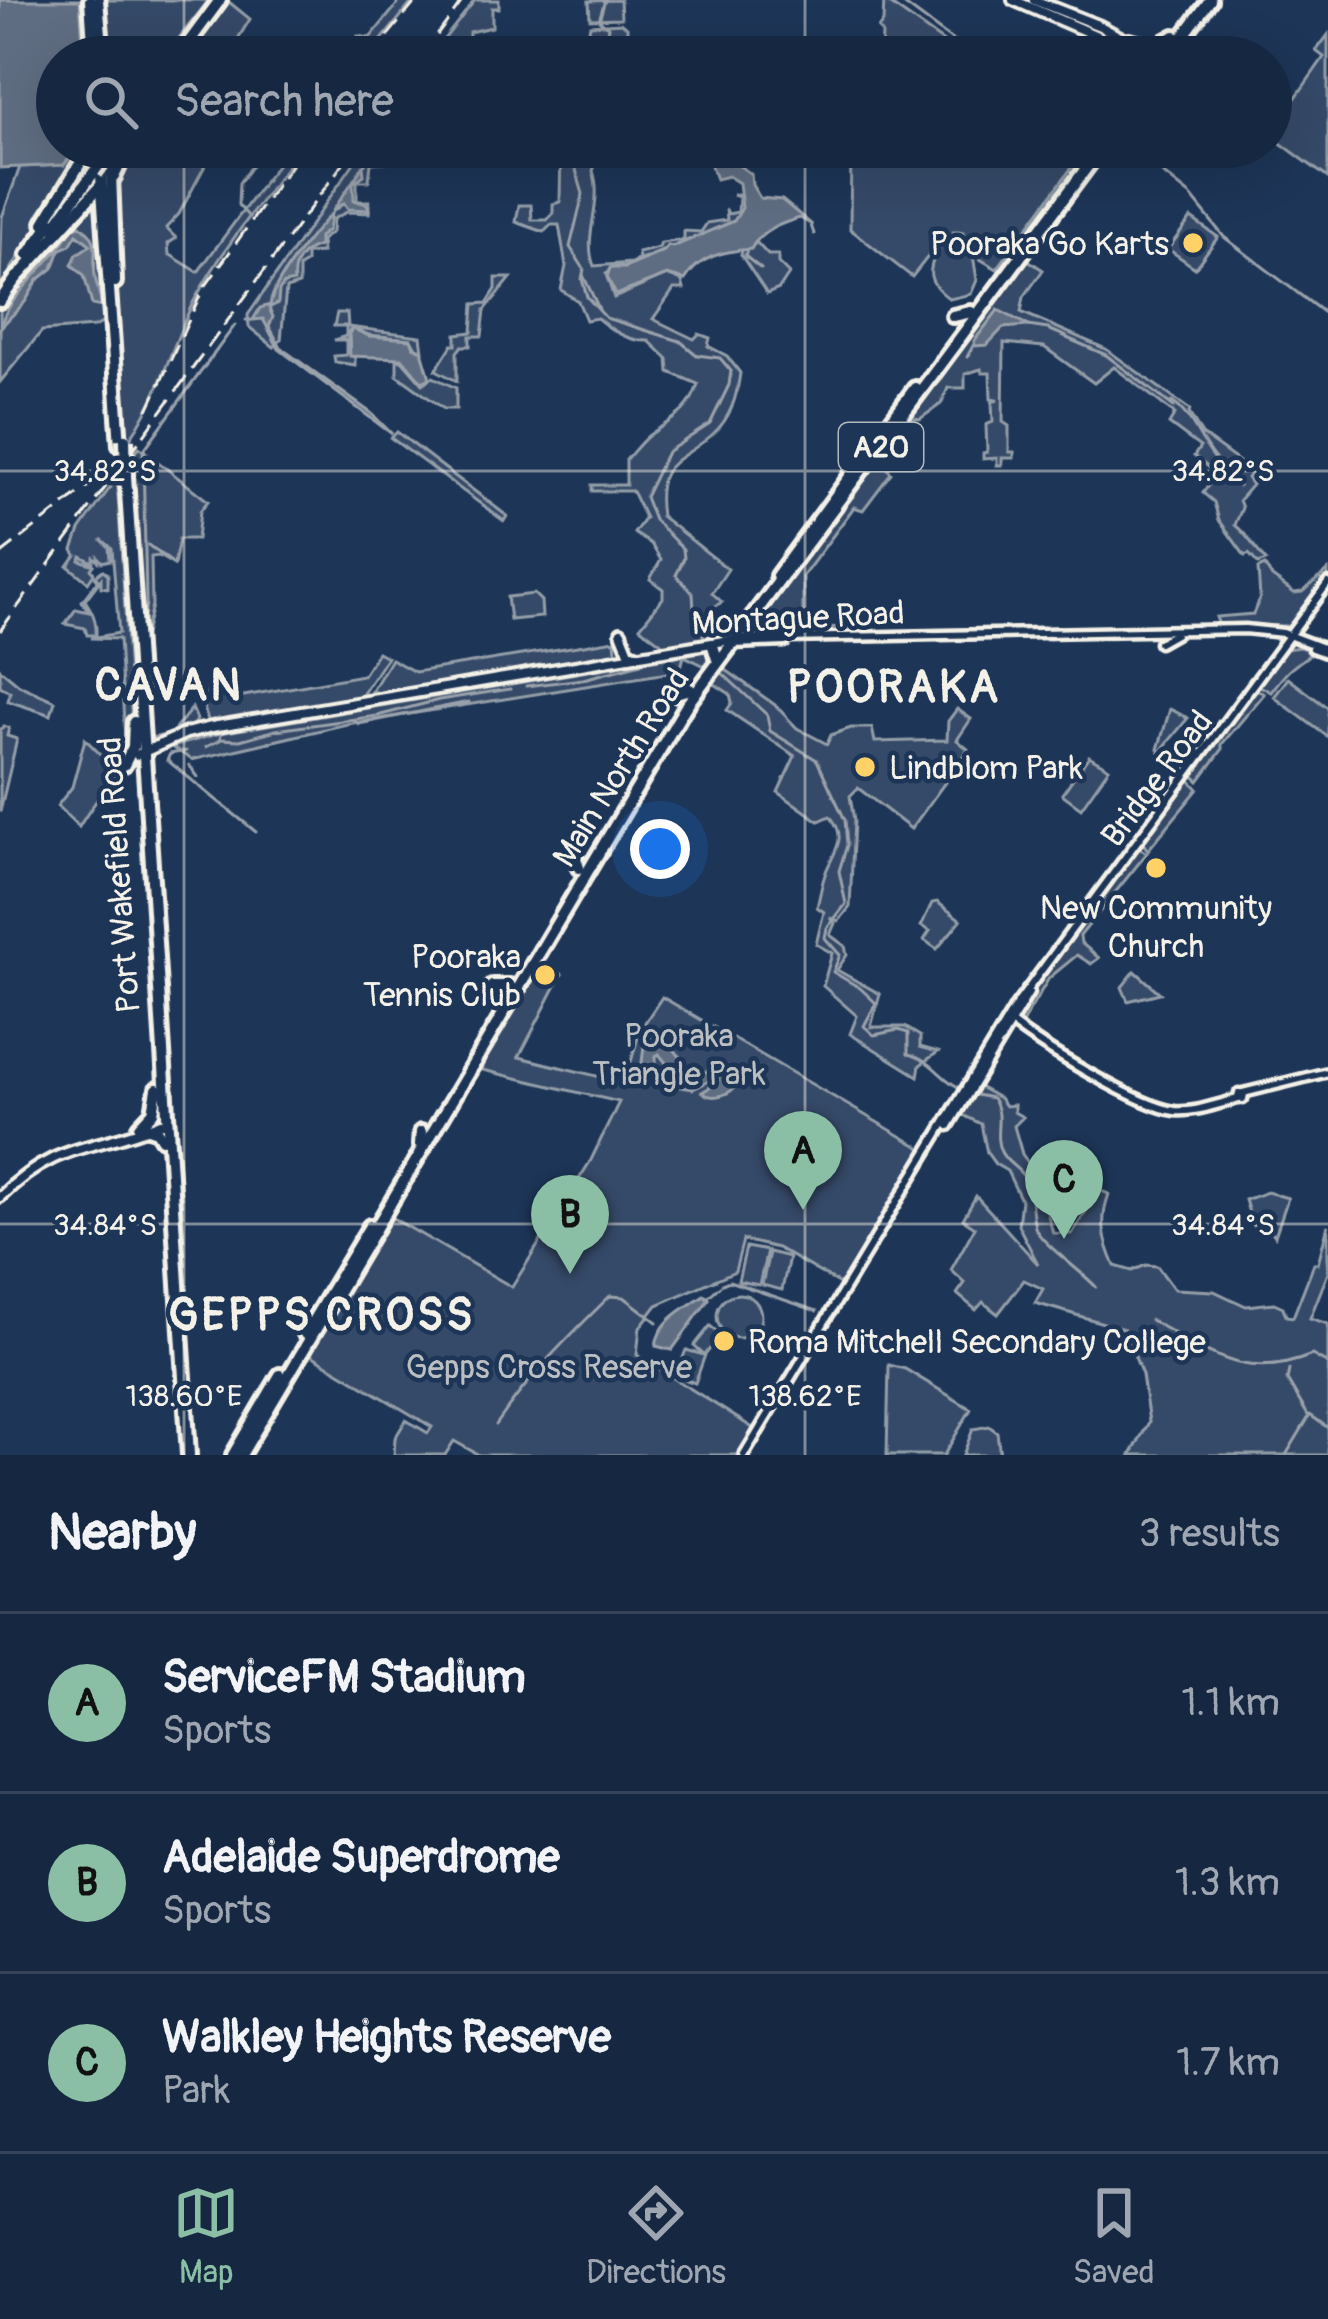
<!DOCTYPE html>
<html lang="en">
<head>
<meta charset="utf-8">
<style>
	body { margin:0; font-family:Pangolin,sans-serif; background:#1f3048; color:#f1f3f6 }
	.you { position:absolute; left:660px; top:849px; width:42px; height:42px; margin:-30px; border:9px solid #fff; border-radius:50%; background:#1a73e8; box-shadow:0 0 0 18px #1a73e833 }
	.badge { display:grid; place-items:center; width:78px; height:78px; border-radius:50%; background:#8abfa5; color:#111; font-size:39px; font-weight:700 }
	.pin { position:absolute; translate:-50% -99px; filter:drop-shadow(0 3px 6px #0008) }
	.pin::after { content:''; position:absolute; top:63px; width:42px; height:36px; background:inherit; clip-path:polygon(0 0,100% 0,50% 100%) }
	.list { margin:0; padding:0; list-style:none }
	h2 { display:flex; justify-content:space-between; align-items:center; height:156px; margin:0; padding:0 48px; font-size:51px }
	h2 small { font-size:39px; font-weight:400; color:#9ea6b1 }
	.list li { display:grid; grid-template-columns:78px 1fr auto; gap:36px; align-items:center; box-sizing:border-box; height:180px; padding:0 48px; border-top:3px solid #35445a }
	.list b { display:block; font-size:45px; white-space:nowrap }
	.list p { margin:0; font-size:39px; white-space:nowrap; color:#9ea6b1 }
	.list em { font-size:39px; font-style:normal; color:#9ea6b1 }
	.icon { flex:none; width:66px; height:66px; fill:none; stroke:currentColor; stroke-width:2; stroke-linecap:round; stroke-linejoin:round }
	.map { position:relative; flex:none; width:1328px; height:1455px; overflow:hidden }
	.search { position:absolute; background:#162841; box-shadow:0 12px 48px #0002; left:36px; right:36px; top:36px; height:132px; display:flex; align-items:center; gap:30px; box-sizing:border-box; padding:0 42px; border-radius:66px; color:#9ea6b1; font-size:45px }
	.sheet { height:696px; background:#162841 }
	nav { display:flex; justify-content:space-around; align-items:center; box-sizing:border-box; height:168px; border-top:3px solid #35445a; background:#162841; font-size:33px; color:#9ea6b1 }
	nav a { display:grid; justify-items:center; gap:6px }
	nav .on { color:#8abfa5 }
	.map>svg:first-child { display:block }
	.green { fill:#354a67; stroke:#949ea8; stroke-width:3 }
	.water { fill:#5e6d82; stroke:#9aa2ab; stroke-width:3 }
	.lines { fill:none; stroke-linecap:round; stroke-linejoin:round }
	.stream { stroke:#9aa2ab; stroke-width:3 }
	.secondary-casing { stroke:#f4f1e8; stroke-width:15 }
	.primary-casing { stroke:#f4f1e8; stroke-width:16 }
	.highway-casing { stroke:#f4f1e8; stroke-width:20 }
	.secondary { stroke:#1d3557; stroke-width:6 }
	.primary { stroke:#1d3557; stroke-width:8 }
	.highway { stroke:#1d3557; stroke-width:10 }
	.rail { stroke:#f4f1e8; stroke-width:3; stroke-dasharray:18 9; stroke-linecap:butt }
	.highway-bridge-casing { stroke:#f4f1e8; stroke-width:20; stroke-linecap:butt }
	.highway-bridge { stroke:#1d3557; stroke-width:10 }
	.ticks { fill:none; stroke:#f4f1e8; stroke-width:3; stroke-opacity:0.45 }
	.poi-dot { fill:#ffd166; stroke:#1d3557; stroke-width:4.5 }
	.labels { text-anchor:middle; stroke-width:9; stroke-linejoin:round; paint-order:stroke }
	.shield { fill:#1d3557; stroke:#b4b9bc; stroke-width:3 }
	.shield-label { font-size:30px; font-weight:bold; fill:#f4f1e8 }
	.poi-label { font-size:33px; fill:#f4f1e8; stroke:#1d3557; text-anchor:end }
	.street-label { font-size:33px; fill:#f4f1e8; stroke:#1d3557 }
	.park-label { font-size:33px; fill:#bbbfc1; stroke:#1d3557 }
	.district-label { font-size:45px; font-weight:bold; letter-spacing:3px; fill:#f4f1e8; stroke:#1d3557 }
	.ticks-label { font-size:30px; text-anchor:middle; fill:#f4f1e8; stroke:#1d3557; stroke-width:9; stroke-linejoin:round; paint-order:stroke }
</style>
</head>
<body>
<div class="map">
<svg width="1328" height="1455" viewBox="0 0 1328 1455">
	<rect width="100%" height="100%" fill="#1d3557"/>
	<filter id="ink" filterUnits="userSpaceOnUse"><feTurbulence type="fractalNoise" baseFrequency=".00833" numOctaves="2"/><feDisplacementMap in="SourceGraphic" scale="24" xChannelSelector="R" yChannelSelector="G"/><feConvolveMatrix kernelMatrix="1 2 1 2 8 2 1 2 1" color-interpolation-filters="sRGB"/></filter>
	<g filter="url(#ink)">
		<g class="green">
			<polygon points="101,0 209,0 164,57 106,57"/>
			<polygon points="401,0 414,0 368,57 349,57 357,47 358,36 370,38"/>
			<polygon points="475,0 499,0 499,8 492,8 492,27 469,32 469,49 458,57 430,57"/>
			<polygon points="620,0 621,18 590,19 589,1"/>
			<polygon points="884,0 965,57 881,57 882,33 878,29 883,22"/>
			<polygon points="229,2 250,19 236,42 236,54 186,57 223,3"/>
			<polygon points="621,23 627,27 627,42 621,43 622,57 572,57 572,47 585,51 590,25"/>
			<polygon points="1328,35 1328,178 1271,136 1271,126 1278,123 1324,57 1316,51"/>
			<polygon points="77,147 87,147 0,287 2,217 20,167 64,165"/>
			<path d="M129 147H215L179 214 166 228 176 238 168 244 169 254 198 272 290 147H302C265 197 224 246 194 301 170 347 158 404 125 445L115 281V179Z"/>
			<polygon points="365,147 397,147 397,161 371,163 369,181 357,181 357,201 369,201 369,213 347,212 333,219 332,232 321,240 322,253 306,254 306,263 299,267 299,285 286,289 281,340 274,347 249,327 248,315"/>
			<path d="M561 147H609V160H597L593 171C604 203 582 235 594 266L631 263 639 259 638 253 659 248 661 243 684 240V231L701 232 707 223 727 220 726 209 728 214 738 212 739 197 733 195H741C745 205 742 214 734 221L624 267H612L606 274 614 298 667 275 682 281 684 289H674L653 319 694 339 699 334 710 338 708 346 727 356 740 373C737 396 731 418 713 434 679 464 653 460 661 516L728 569 712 593 722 602 714 607V618L707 629 710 642 669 649 640 627 663 598V589L650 579 661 560 651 544 634 533 645 518 632 491H592V485H626V460C633 452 640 443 648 436 671 419 689 414 698 384L669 372 668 359 649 341C630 342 611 330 597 318L586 320 578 301 561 290 566 266 559 225H551L544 232 516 222 519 205H531L532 220H547L553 214V204L560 202Z"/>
			<path d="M889 147H1087L997 269 973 255 977 280 971 294 950 299C923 280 928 269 942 242L955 239 964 243 963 232H953L952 238 941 240 912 277 850 229 851 151 873 156Z"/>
			<polygon points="97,196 104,322 94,327 42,331 0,382 0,307 37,257"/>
			<polygon points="1191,218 1218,237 1195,268 1168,249"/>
			<polygon points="757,243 768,255 778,255 778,263 789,274 779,289 767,294 741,255 742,250"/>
			<path d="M1025 258 1043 270 1024 297 1021 312 1106 349 1190 410 1189 413 1202 435 1252 471 1247 478 1252 485 1239 500 1242 508 1235 525C1249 536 1254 548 1266 561L1258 564 1249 554 1245 556 1219 520 1214 502 1203 493 1216 474 1194 456 1200 447 1169 424 1175 414 1114 367 1094 383 1044 347 1004 343 1003 422 1009 426V452H1014V458H1002V465H997V458L983 459V453L987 452 986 425 993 422 992 402 998 400 991 399 990 373H982L981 369 965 374V388H948L941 404 920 419 915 418 899 446 902 450 888 469 891 473 863 510 854 507 803 576V628L853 627V632L754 636 753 628 928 390 937 385 958 348Z"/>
			<polygon points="496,278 511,278 485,310 482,336 470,336 470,346 462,346 457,352 457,381 436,370 452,345 456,345 456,334 472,332 474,304 487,303 496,289"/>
			<polygon points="337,313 347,313 348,327 421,336 423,351 416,348 411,339 369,335 353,328 348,332 348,353 355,358 355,365 335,362 334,356 346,355 346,340 334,340 346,336 346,326 334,326"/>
			<polygon points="397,360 402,360 423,384 433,377 456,388 456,409 444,409 397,375"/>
			<polygon points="397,432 507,516 504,521 391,438"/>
			<polygon points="139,447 208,501 200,511 197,539 179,539 174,565 159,556 151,557 152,605 144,639 148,731 153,738 172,733 192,708 197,720 188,729 153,743 147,739 129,460"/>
			<path d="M117 478 133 742C121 773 96 797 79 827L57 806 72 787 85 739 104 758 125 739 119 639 91 638 119 633 112 548 101 539 109 547 110 560 102 562 98 557V561L94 557 93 562 81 556 80 560 94 565 91 569 94 573 88 582 68 566 76 555 73 550 80 530Z"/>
			<polygon points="1265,566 1272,577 1294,593 1302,592 1328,571 1328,578 1291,626 1219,625 1216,617 1253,614 1260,598 1258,569"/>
			<path d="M103 570 108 574V588L101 587V579L85 600C92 611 97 620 96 635H87L85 628 65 624 76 609 89 612 82 601 98 580 95 576Z"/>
			<polygon points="534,594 541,601 542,617 510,620 507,597"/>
			<polygon points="615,640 616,651 611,656 383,694 372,691 391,659 415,672"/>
			<path d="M1300 647 1313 652C1291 668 1289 668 1271 692L1258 685 1285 649Z"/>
			<polygon points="713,650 705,666 684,656 680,671 347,724 192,760 172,747 220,733"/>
			<path d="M378 652 387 657 360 698 217 724 210 723C199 706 206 691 217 676L223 677 227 699 363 675Z"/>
			<path d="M719 665 775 705 797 728 827 744 831 735 851 728H872L875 742 947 740 948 721 957 709 971 719 957 740 968 749 962 759 911 829 858 788 850 796 854 820 850 907 839 921 830 918 835 923 830 935 845 946 847 955 837 970 880 994 871 1027H905L920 1036V1047L938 1052 920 1065 918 1076 850 1034 857 1016 823 986 832 953 816 944 824 912 817 907C820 895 822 881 827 869 837 847 847 837 830 816L819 821 778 792 795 756 727 710 732 703 730 694 707 679Z"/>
			<polygon points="0,669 19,685 55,701 51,715 8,701 10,692 0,686"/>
			<polygon points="1288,678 1328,708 1328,737 1274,697"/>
			<polygon points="1255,688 1264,694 1222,744 1222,750 1199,781 1191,774"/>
			<polygon points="1170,709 1188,718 1160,752 1158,749"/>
			<polygon points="4,726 9,728 7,736 17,739 0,812 0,730"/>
			<polygon points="1089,756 1109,768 1081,808 1062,794"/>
			<polygon points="1189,779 1198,789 1148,850 1141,841"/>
			<polygon points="1139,848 1147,853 1080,936 1081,943 1099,958 1091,964 1077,955 1049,978 1021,1025 1017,1017 1049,966"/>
			<polygon points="937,902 961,920 937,949 924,940 930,931 921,926 932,903"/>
			<polygon points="537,959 562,974 519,1057 625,1083 640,1030 662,997 925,1150 925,1158 845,1287 777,1248 743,1240 735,1271 657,1305 640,1327 637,1355 756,1430 739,1455 479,1455 454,1441 445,1455 394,1455 395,1438 406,1420 428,1433 432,1427 308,1353 389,1216 512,1287 591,1160 619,1102 478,1069"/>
			<polygon points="1135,971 1160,993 1128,1001 1122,987"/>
			<path d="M979 1087 999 1098 1005 1106 1014 1105V1112L1023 1117 1014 1126 1022 1154 1036 1174 1053 1233 1072 1234 1099 1190 1109 1194C1099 1222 1104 1240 1115 1266L1132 1271 1146 1265 1157 1266 1174 1289 1214 1291 1246 1306 1274 1303 1283 1307 1286 1316 1293 1317 1314 1263H1318L1328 1225V1273L1310 1318 1328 1324V1455H1131L1149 1422 1142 1375 1124 1329 1035 1303 1043 1289 1024 1280 998 1314 983 1302 976 1310 957 1294 965 1283 951 1270 975 1227 963 1219 976 1196 1038 1264 1018 1225 1021 1200 1007 1171 995 1164 987 1153 981 1124 961 1114Z"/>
			<polygon points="1267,1192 1288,1198 1275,1236 1270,1229 1253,1226 1245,1200"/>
			<polygon points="746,1247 767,1251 759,1285 738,1281"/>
			<polygon points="769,1252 789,1257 782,1290 762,1285"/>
			<circle cx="739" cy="1316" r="22"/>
			<polygon points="710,1326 721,1335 705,1355 695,1383 676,1376 686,1350 704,1355 694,1346"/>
			<polygon points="889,1365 905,1369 971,1409 944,1455 887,1455"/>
			<polygon points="989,1426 997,1432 1000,1455 963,1455 973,1429"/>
		</g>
		<g class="water">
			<polygon points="0,0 80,0 84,57 57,57 57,147 77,147 64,165 0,168"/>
			<polygon points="376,147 390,147 386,153 389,159 368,159 363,166 364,175 353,183 354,200 367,204 369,210 348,209 344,203 332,212"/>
			<path d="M652 147H713L751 174 752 185 760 198 782 200 812 225 800 218C782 223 760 231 751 249 724 251 699 256 685 280L667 275 616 295 607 277 610 268H625L664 251 668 246 673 247 734 221 742 208 739 183 728 176 716 179 708 159 663 155 657 165H652Z"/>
			<path d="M331 214 328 230 319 237V246C301 251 292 264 294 282L284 284 279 291 278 303 269 308 273 317 269 326 281 348 371 413 392 434 279 349 263 319 253 320 260 308 270 305C274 280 314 231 331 214Z"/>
			<path d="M80 225C103 241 92 253 95 277 97 288 101 295 101 307L92 305 84 275 72 265 77 254 91 245 77 234 70 245 60 250 53 268 38 280 25 302 0 328C7 294 56 261 72 228Z"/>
			<polygon points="998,310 1029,326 1003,328 987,345 975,346 974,341"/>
			<polygon points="353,329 369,336 411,339 414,347 422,351 430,378 422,382 402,358 350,356 349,333"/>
			<polygon points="652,1037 666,1039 685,1063 683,1068 673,1072 659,1054 656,1056 656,1072 641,1072 644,1045"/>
			<path d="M720 1064 729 1067 738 1083C731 1095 712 1101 702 1092L717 1083 719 1076 693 1089 676 1086 680 1077 697 1076Z"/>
			<path d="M704 1295 709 1299 672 1350 656 1346C659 1320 684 1309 704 1295Z"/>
		</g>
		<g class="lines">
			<g class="stream">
				<polyline points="898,0 975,57"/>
				<polyline points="603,57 608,27 599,20 605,0"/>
				<polyline points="578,147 576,170 583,194 570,247 584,269 582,279 587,297 606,318 680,341 697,355 720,358 731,371 729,385 710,424 667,452 645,497 654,520 683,549 684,558 676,575 693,593 694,610 704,637"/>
				<polyline points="1104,151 1155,167 1191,196 1224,237 1328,316"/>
				<polyline points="248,216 238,205 239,183 255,161 253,147"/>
				<polyline points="811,225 814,234"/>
				<polyline points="747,250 745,256 761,269"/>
				<polyline points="583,275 599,309"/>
				<polyline points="246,320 251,320"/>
				<polyline points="1028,326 1048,329 1067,337"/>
				<polyline points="1067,338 1106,355 1174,407"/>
				<polyline points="967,357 974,344"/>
				<path d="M1172 402C1192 415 1199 440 1215 459 1222 466 1232 472 1239 479V486"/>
				<polyline points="148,545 171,562"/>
				<polyline points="142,635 146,602 143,451 235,325"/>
				<polyline points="541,664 542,666"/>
				<path d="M720 671 767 715 770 731 817 760 845 820 847 845 839 871 846 904 827 928 825 938 840 955 833 972 860 988 876 1003 864 1026 874 1035 898 1030 908 1033V1054C933 1059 940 1080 962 1089"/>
				<polyline points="526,686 583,679 641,664"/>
				<polyline points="355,721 359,724 469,702"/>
				<polyline points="220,739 240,740 276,730 377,716 439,700 510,689"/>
				<polyline points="206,747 220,740 221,733"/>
				<polyline points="186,751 170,754 167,760 256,832"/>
				<polyline points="189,765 198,777"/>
				<path d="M971 1094 992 1098C1005 1118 992 1132 1001 1152 1007 1164 1020 1168 1026 1180 1033 1195 1031 1212 1035 1227 1038 1241 1083 1272 1096 1287"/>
				<polyline points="722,1284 729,1281 817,1311"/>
				<polyline points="707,1298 720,1286"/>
				<path d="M1150 1320C1210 1352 1244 1383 1312 1355L1328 1364"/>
				<polyline points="1310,1415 1328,1428"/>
				<path d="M496 1425C529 1376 568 1337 610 1296L624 1297 657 1322"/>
				<polyline points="1286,1455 1309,1417 1287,1380 1289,1370"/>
			</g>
			<defs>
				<g id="secondary">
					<polyline points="740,639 1245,629 1283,633 1328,650"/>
					<polyline points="1159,643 1175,634"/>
					<polyline points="734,644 785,642"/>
					<polyline points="1312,648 1328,654"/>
					<path d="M1011 1023C1040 1046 1140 1107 1175 1111 1197 1113 1218 1103 1239 1099"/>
					<polygon points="1239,1093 1244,1094 1243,1099 1238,1098"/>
					<polyline points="1243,1093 1328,1072"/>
					<polyline points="949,1126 1029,993"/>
					<polyline points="744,1455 1016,1005 1328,583"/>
				</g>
				<g id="primary">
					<polyline points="1013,0 1146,57"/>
					<polyline points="1034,0 1100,26 1157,57"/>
					<polyline points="621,632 629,652 636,654"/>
					<polyline points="137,755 186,733 212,727 730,640"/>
					<path d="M0 1197C59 1139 94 1152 161 1123"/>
				</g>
				<g id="highway">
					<polyline points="90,0 94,57"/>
					<polyline points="98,0 103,57"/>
					<polyline points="1129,41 1155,47 1175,36"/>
					<polyline points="178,57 220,0"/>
					<polyline points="1168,57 1210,0"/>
					<polyline points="99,147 120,445"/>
					<polyline points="110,147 115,282"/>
					<polyline points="114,177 128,147"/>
					<polyline points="44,223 90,147"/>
					<polyline points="53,228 94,172"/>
					<polyline points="28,255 52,222"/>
					<polyline points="15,280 101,185"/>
					<polyline points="0,301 17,277"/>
					<polyline points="953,316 971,312"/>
					<polyline points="126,476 189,1455"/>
					<polyline points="777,576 915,388"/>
					<polyline points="713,646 717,659"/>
					<polyline points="672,694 690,689"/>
					<polyline points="124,765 133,747 134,722"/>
					<polyline points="574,852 579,868"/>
					<polyline points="499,1005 499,993 492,986 510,986"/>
					<polyline points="139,1127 153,1112 157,1089"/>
					<polyline points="148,1128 157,1131 162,1139"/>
					<polyline points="420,1145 421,1132"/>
					<polyline points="305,1334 370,1226"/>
					<polyline points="233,1455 280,1375"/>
					<polyline points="241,1455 686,706 1102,147"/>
				</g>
			</defs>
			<use href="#secondary" class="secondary-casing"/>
			<use href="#primary" class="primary-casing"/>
			<use href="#highway" class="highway-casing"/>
			<use href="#secondary" class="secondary"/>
			<use href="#primary" class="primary"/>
			<use href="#highway" class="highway"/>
			<g class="rail">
				<polyline points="370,57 417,0"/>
				<polyline points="421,57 463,0"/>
				<polyline points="148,410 202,291 304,147"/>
				<polyline points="0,555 99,478"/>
				<polyline points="0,631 355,147"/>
			</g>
			<defs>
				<g id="highway-bridge">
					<polyline points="94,172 112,147"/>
					<polyline points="125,439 126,476"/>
				</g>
			</defs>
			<use href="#highway-bridge" class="highway-bridge-casing"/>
			<use href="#highway-bridge" class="highway-bridge"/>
		</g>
	</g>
	<path class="ticks" d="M184 0V57M805 0V57M184 147V1455M805 147V1455M0 471H1328M0 1224H1328"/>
	<g class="poi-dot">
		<circle cx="1193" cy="243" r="12"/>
		<circle cx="865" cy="767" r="12"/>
		<circle cx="1156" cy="868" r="12"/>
		<circle cx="545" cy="975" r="12"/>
		<circle cx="724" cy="1341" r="12"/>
	</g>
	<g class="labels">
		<rect class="shield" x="839" y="423" width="84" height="48" rx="9"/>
		<g class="shield-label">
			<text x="881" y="457">A20</text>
		</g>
		<g class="poi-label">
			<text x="1169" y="255">Pooraka Go Karts</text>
			<text x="889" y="779" text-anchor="start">Lindblom Park</text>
			<text x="1156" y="919" text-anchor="middle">New Community<tspan x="1156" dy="38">Church</tspan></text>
			<text x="521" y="968">Pooraka<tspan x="521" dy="38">Tennis Club</tspan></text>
			<text x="748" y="1353" text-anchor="start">Roma Mitchell Secondary College</text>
		</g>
		<g class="street-label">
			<text transform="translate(798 617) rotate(-3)" y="12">Montague Road</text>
			<text transform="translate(620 767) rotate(-58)" y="12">Main North Road</text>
			<text transform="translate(1156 778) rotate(-53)" y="12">Bridge Road</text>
			<text transform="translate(118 875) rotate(-94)" y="12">Port Wakefield Road</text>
		</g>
		<g class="park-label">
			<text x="679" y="1047">Pooraka<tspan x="679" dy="38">Triangle Park</tspan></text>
			<text x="549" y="1378">Gepps Cross Reserve</text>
		</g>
		<g class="district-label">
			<text x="169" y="700">CAVAN</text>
			<text x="894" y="702">POORAKA</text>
			<text x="322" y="1330">GEPPS CROSS</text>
		</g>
	</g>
	<g class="ticks-label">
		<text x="105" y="481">34.82°S</text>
		<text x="1223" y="481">34.82°S</text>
		<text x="105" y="1235">34.84°S</text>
		<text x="1223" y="1235">34.84°S</text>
		<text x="184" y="1406">138.60°E</text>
		<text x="805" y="1406">138.62°E</text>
	</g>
</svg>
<div class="you"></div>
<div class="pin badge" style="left:803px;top:1210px">A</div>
<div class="pin badge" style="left:570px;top:1274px">B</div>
<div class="pin badge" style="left:1064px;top:1239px">C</div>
<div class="search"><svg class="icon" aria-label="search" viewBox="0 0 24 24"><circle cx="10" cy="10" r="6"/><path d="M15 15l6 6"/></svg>Search here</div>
</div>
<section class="sheet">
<h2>Nearby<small>3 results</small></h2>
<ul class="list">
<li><span class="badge">A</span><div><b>ServiceFM Stadium</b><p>Sports</p></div><em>1.1 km</em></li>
<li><span class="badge">B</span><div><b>Adelaide Superdrome</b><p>Sports</p></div><em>1.3 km</em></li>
<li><span class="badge">C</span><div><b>Walkley Heights Reserve</b><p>Park</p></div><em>1.7 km</em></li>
</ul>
</section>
<nav>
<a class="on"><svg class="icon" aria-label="map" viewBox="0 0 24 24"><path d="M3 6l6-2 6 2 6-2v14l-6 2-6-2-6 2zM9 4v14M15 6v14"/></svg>Map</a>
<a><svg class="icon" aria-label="directions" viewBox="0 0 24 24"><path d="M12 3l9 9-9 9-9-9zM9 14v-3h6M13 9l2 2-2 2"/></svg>Directions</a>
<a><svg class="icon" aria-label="saved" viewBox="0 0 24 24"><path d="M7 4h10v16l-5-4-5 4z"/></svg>Saved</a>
</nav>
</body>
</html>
